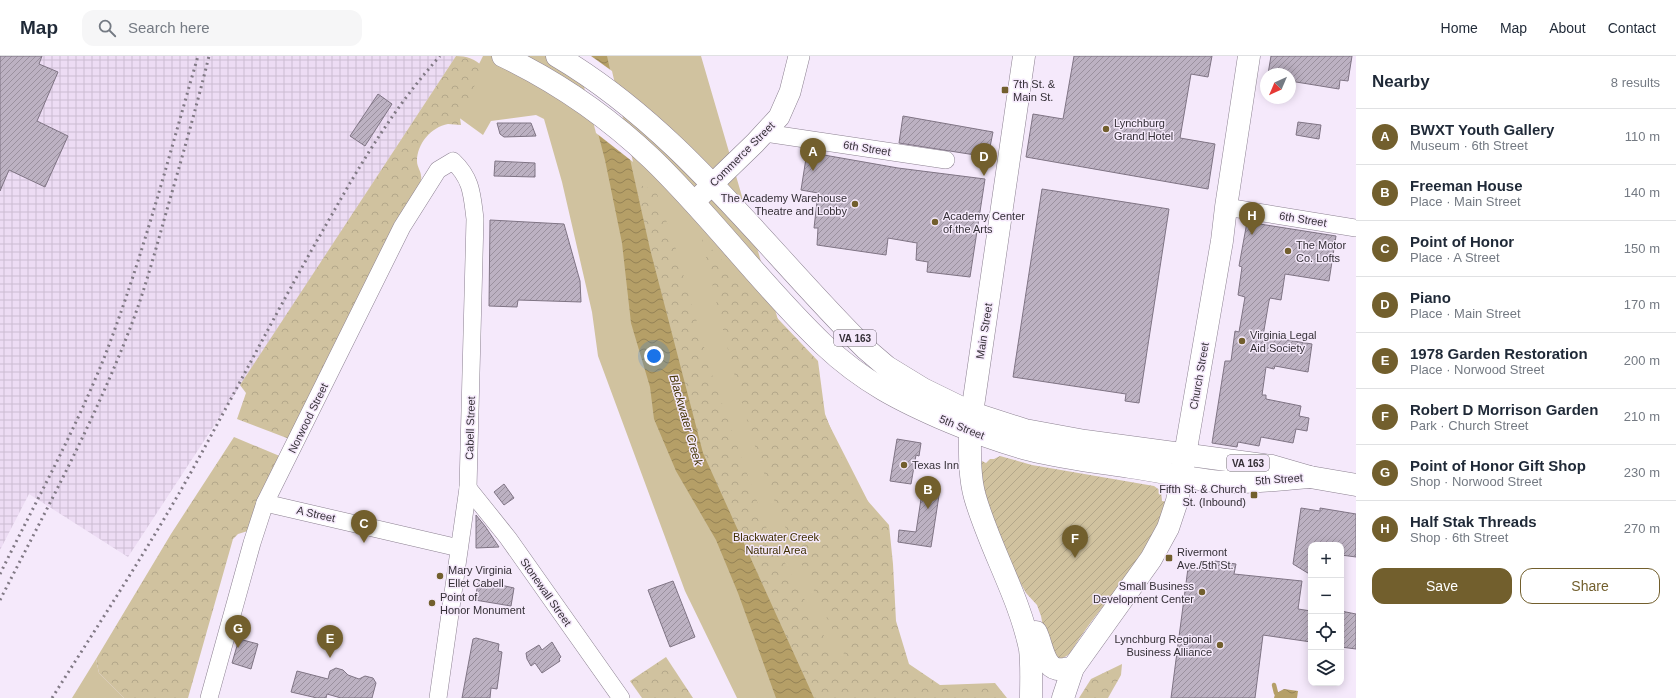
<!DOCTYPE html>
<html lang="en">
<head>
<meta charset="utf-8">
<style>
	body { margin:0; font-family:Arial,sans-serif; background:#f6f6f7; color:#1f2937 }
	.controls { position:absolute; right:12px; bottom:12px; display:grid; overflow:hidden; border-radius:8px; box-shadow:0 2px 10px #0003 }
	.controls button { width:36px; height:36px; display:grid; place-items:center; padding:0; border:0; border-bottom:1px solid #e0e1e3; background:#fff; color:#1f2937; font:20px sans-serif }
	.compass { position:absolute; left:1260px; top:12px; width:36px; height:36px; border-radius:50%; background:#fff; box-shadow:0 2px 10px #0003; rotate:224deg }
	.you { position:absolute; left:654px; top:300px; width:14px; height:14px; margin:-10px; border:3px solid #fff; border-radius:50%; background:#1a73e8; box-shadow:0 0 0 6px #1a73e833 }
	.badge { display:grid; place-items:center; width:26px; height:26px; border-radius:50%; background:#725f2d; color:#fff; font-size:13px; font-weight:700 }
	.pin { position:absolute; translate:-50% -33px; filter:drop-shadow(0 1px 2px #0008) }
	.pin::after { content:''; position:absolute; top:21px; width:14px; height:12px; background:inherit; clip-path:polygon(0 0,100% 0,50% 100%) }
	.list { margin:0; padding:0; list-style:none }
	h2 { display:flex; justify-content:space-between; align-items:center; height:52px; margin:0; padding:0 16px; font-size:17px }
	h2 small { font-size:13px; font-weight:400; color:#747a83 }
	.list li { display:grid; grid-template-columns:26px 1fr auto; gap:12px; align-items:center; box-sizing:border-box; height:56px; padding:0 16px; border-top:1px solid #e0e1e3 }
	.list b { display:block; font-size:15px; white-space:nowrap }
	.list p { margin:0; font-size:13px; white-space:nowrap; color:#747a83 }
	.list em { font-size:13px; font-style:normal; color:#747a83 }
	.actions { display:flex; gap:8px; padding:12px 16px }
	.actions a { flex:1; padding:9px 0; border:1px solid #725f2d; border-radius:12px; text-align:center; font-size:14px; color:#725f2d }
	.actions .main { background:#725f2d; color:#fff }
	.icon { flex:none; width:22px; height:22px; fill:none; stroke:currentColor; stroke-width:2; stroke-linecap:round; stroke-linejoin:round }
	.map { position:relative; flex:none; width:1356px; height:642px; overflow:hidden }
	header { display:flex; align-items:center; gap:24px; box-sizing:border-box; height:56px; padding:0 20px; background:#fff; border-bottom:1px solid #e0e1e3 }
	header strong { font-size:19px }
	nav { display:flex; gap:22px; margin-inline-start:auto; font-size:14px }
	.search { width:280px; height:36px; background:#f6f6f7; display:flex; align-items:center; gap:10px; box-sizing:border-box; padding:0 14px; border-radius:12px; color:#747a83; font-size:15px }
	main { display:flex }
	aside { flex:1; background:#fff }
	.map>svg:first-child { display:block }
	.industrial { fill:url(#industrial-grid) }
	.green { fill:#d0c29f }
	.forest { fill:url(#forest-crowns) }
	.garden { fill:url(#garden-furrows) }
	.water { fill:url(#water-waves) }
	.pier { fill:#f5e9fb }
	.lines { fill:none; stroke-linecap:round; stroke-linejoin:round }
	.stream { stroke:#b59f67; stroke-width:4.5 }
	.building { fill:url(#building-hatch); stroke:#7f7484 }
	.minor-casing { stroke:#8c8191; stroke-width:18 }
	.tertiary-casing { stroke:#8c8191; stroke-width:22 }
	.secondary-casing { stroke:#8c8191; stroke-width:23 }
	.primary-casing { stroke:#8c8191; stroke-width:23 }
	.minor { stroke:#fff; stroke-width:17 }
	.tertiary { stroke:#fff; stroke-width:21 }
	.secondary { stroke:#fff; stroke-width:22 }
	.primary { stroke:#fff; stroke-width:22 }
	.rail { stroke:#817985; stroke-width:3; stroke-dasharray:2 4; stroke-linecap:butt }
	.poi-dot { fill:#725f2d; stroke:#f5e9fb; stroke-width:1.5 }
	.labels { text-anchor:middle; stroke-width:3; stroke-linejoin:round; paint-order:stroke }
	.shield { fill:#f5e9fb; stroke:#6e6771; stroke-width:1 }
	.shield-label { font-size:10px; font-weight:bold; fill:#342f36 }
	.poi-label { font-size:11px; fill:#342f36; stroke:#f5e9fb; text-anchor:start }
	.street-label { font-size:11px; fill:#342f36; stroke:#f5e9fb }
	.park-label { font-size:11px; fill:#3e2e00; stroke:#f5e9fb }
	.water-label { font-size:12px; font-style:italic; fill:#473708; stroke:#f5e9fb }
</style>
</head>
<body>
<header>
<strong>Map</strong>
<div class="search"><svg class="icon" aria-label="search" viewBox="0 0 24 24"><circle cx="10" cy="10" r="6"/><path d="M15 15l6 6"/></svg>Search here</div>
<nav><a>Home</a><a>Map</a><a>About</a><a>Contact</a></nav>
</header>
<main>
<div class="map">
<svg width="1356" height="642" viewBox="0 0 1356 642">
	<defs>
		<pattern id="industrial-grid" width="8" height="8" patternUnits="userSpaceOnUse"><rect width="8" height="8" fill="#eddcf4"/><path d="M0 4h8M4 0v8" fill="none" stroke="#ccbdd2"/></pattern>
		<pattern id="forest-crowns" width="20" height="18" patternUnits="userSpaceOnUse"><rect width="20" height="18" fill="#d0c29f"/><path d="M2 6a3 3 0 1 1 6 0M12 15a3 3 0 1 1 6 0" fill="none" stroke="#b3a78a"/></pattern>
		<pattern id="garden-furrows" width="10" height="10" patternUnits="userSpaceOnUse"><rect width="10" height="10" fill="#d0c29f"/><path d="M-1 1l2-2M0 10L10 0M9 11l2-2" fill="none" stroke="#b3a78a"/></pattern>
		<pattern id="water-waves" width="16" height="10" patternUnits="userSpaceOnUse"><rect width="16" height="10" fill="#b59f67"/><path d="M0 5q4-4 8 0t8 0" fill="none" stroke="#948256"/></pattern>
		<pattern id="building-hatch" width="6" height="6" patternUnits="userSpaceOnUse"><rect width="6" height="6" fill="#bcb1c2"/><path d="M-1 1l2-2M0 6l6-6M5 7l2-2" fill="none" stroke="#9a909e"/></pattern>
	</defs>
	<rect width="100%" height="100%" fill="#f5e9fb"/>
	<polygon class="industrial" points="0,0 456,0 128,501 29,438 0,494"/>
	<g class="green">
		<polygon points="483,0 701,0 781,274 875,459 872,547 918,629 941,642 737,642 685,535 598,300 592,256 562,126 544,63 536,59 491,65 483,79 454,58"/>
		<polygon points="96,603 99,617 124,642 72,642"/>
	</g>
	<g class="forest">
		<path d="M456 0C466 0 476 3 483 11L460 62 461 69C457 69 452 68 448 68 431 71 417 88 417 105 417 111 421 115 421 120 422 122 420 127 420 129L292 384 237 363 246 337 240 329Z"/>
		<path d="M635 127 656 135 676 193 713 322 767 473 840 610 850 611C818 541 781 471 757 397 735 327 718 255 702 183L818 305 825 358 852 427 889 469 893 508 896 565 909 608 940 629 995 627 1007 642H814L703 397 650 193Z"/>
		<polygon points="234,381 282,401 251,474 238,478 233,483 188,642 124,642 99,617 96,603 171,478"/>
		<polygon points="666,601 693,642 642,642 630,625"/>
		<polygon points="1122,608 1121,619 1108,642 1079,642 1091,623"/>
	</g>
	<path class="garden" d="M1000 400 1032 409 1154 430 1161 435 1162 445 1168 446C1164 457 1160 470 1154 480 1129 522 1095 556 1070 597 1064 603 1061 603 1053 601L1045 581 1041 560 1037 549 1026 537 1021 528 1006 496 986 445 980 410 982 405 986 407 990 403H994Z"/>
	<g class="water">
		<polygon points="578,0 607,0 650,193 703,397 814,642 776,642 738,537 716,484 676,415 654,363 650,331 631,267 622,187 605,104"/>
		<polygon points="1284,633 1298,635 1297,642 1274,642 1275,638"/>
	</g>
	<polygon class="pier" points="576,0 591,0 612,15 633,106 596,77"/>
	<g class="lines">
		<polyline class="stream" points="1274,629 1276,637"/>
	</g>
	<g class="building">
		<polygon points="0,0 42,0 39,8 58,16 37,65 68,80 45,131 9,114 0,135"/>
		<polygon points="1074,0 1212,0 1208,21 1191,18 1180,82 1215,88 1208,133 1026,101 1033,58 1063,63"/>
		<polygon points="1271,0 1352,0 1348,25 1340,24 1339,33 1290,25 1290,18 1268,18"/>
		<polygon points="378,38 392,48 365,90 350,80"/>
		<polygon points="903,60 993,76 988,101 899,87"/>
		<polygon points="1298,66 1321,69 1319,83 1296,79"/>
		<polygon points="497,67 531,67 536,80 504,81 500,78"/>
		<polygon points="807,96 898,112 985,123 970,221 927,216 928,206 916,204 917,187 888,182 886,199 817,189 818,172 814,172 818,137 801,134"/>
		<polygon points="495,105 535,107 535,121 494,120"/>
		<polygon points="1042,133 1169,153 1139,347 1125,345 1126,338 1013,321"/>
		<polygon points="490,164 564,168 580,225 581,246 518,244 517,251 489,250"/>
		<polygon points="1247,166 1336,180 1329,225 1285,218 1281,244 1270,242 1269,245 1263,280 1312,288 1308,316 1275,310 1274,313 1266,311 1262,339 1266,339 1266,343 1301,350 1299,360 1309,362 1307,375 1296,373 1293,387 1261,381 1259,390 1238,386 1237,391 1212,387 1225,305 1231,305 1235,275 1239,276 1245,241 1238,239 1242,211 1239,210"/>
		<polygon points="897,383 921,387 919,400 916,399 911,428 890,425"/>
		<polygon points="504,428 514,442 504,449 494,436"/>
		<polygon points="923,430 940,433 931,491 898,486 899,474 916,476"/>
		<polygon points="1301,452 1320,455 1320,452 1356,458 1356,501 1341,499 1341,489 1311,489 1311,519 1293,508"/>
		<polygon points="476,459 485,470 499,491 476,492"/>
		<polygon points="1215,505 1236,508 1234,518 1302,525 1298,553 1311,555 1311,586 1263,579 1255,642 1171,642 1188,512 1213,515"/>
		<polygon points="673,525 695,581 670,591 648,534"/>
		<polygon points="487,526 514,532 511,550 475,544 478,527 486,528"/>
		<polygon points="1341,555 1356,558 1356,593 1341,591"/>
		<polygon points="476,582 499,588 498,595 502,596 497,633 491,632 490,642 462,642 473,583"/>
		<polygon points="239,583 258,588 251,613 232,607"/>
		<polygon points="552,586 561,601 559,603 560,605 542,617 535,607 531,610 527,603 526,597 539,589 542,594"/>
		<polygon points="336,612 343,614 348,619 359,623 365,620 373,622 376,627 372,642 341,642 327,638 326,642 317,642 291,636 297,615 328,623 330,615"/>
	</g>
	<g class="lines">
		<defs>
			<g id="minor">
				<polyline points="765,77 946,104"/>
				<polyline points="1226,151 1356,172"/>
				<polyline points="468,432 508,482 621,642"/>
				<polyline points="265,447 459,492"/>
				<path d="M209 642 252 487 265 447 402 171 438 114 453 105C472 123 472 139 475 163L468 432 438 642"/>
			</g>
			<polyline id="tertiary" points="694,146 755,87 779,61 790,36 799,0"/>
			<g id="secondary">
				<path d="M970 374C970 396 969 420 975 441 990 493 1019 540 1030 593 1032 609 1031 626 1031 642"/>
				<path d="M1036 576C1042 587 1043 610 1057 613 1062 614 1068 612 1073 612"/>
				<polyline points="1063,642 1073,612 1151,503 1168,472 1177,445 1222,185 1226,151 1249,0"/>
			</g>
			<g id="primary">
				<path d="M503 0C557 26 609 62 652 103 713 162 763 231 824 289 863 326 901 345 950 366 976 377 1003 387 1031 394 1063 402 1097 406 1130 411 1161 415 1193 424 1224 426 1253 427 1282 423 1310 421"/>
				<path d="M557 0C681 73 765 193 866 293L887 311 923 333 972 357 1025 374 1085 385 1272 410 1310 421 1356 429"/>
				<polyline points="970,371 1024,0"/>
			</g>
		</defs>
		<use href="#minor" class="minor-casing"/>
		<use href="#tertiary" class="tertiary-casing"/>
		<use href="#secondary" class="secondary-casing"/>
		<use href="#primary" class="primary-casing"/>
		<use href="#minor" class="minor"/>
		<use href="#tertiary" class="tertiary"/>
		<use href="#secondary" class="secondary"/>
		<use href="#primary" class="primary"/>
		<g class="rail">
			<path d="M0 518C36 445 76 373 106 297 143 200 169 100 198 0"/>
			<path d="M0 544C45 456 93 368 129 275 144 237 155 196 166 157 181 105 196 53 209 0"/>
			<path d="M52 642C105 558 160 475 207 387 248 312 287 236 330 162 362 105 396 49 440 0"/>
		</g>
	</g>
	<g class="poi-dot">
		<rect x="1001" y="30" width="8" height="8" rx="2"/>
		<circle cx="1106" cy="73" r="4"/>
		<circle cx="855" cy="148" r="4"/>
		<circle cx="935" cy="166" r="4"/>
		<circle cx="1288" cy="195" r="4"/>
		<circle cx="1242" cy="285" r="4"/>
		<circle cx="904" cy="409" r="4"/>
		<rect x="1250" y="435" width="8" height="8" rx="2"/>
		<rect x="1165" y="498" width="8" height="8" rx="2"/>
		<circle cx="440" cy="520" r="4"/>
		<circle cx="1202" cy="536" r="4"/>
		<circle cx="432" cy="547" r="4"/>
		<circle cx="1220" cy="589" r="4"/>
	</g>
	<g class="labels">
		<g class="shield">
			<rect x="834" y="274" width="42" height="16" rx="3"/>
			<rect x="1227" y="399" width="42" height="16" rx="3"/>
		</g>
		<g class="shield-label">
			<text x="855" y="286">VA 163</text>
			<text x="1248" y="411">VA 163</text>
		</g>
		<g class="poi-label">
			<text x="1013" y="32">7th St. &amp;<tspan x="1013" dy="13">Main St.</tspan></text>
			<text x="1114" y="71">Lynchburg<tspan x="1114" dy="13">Grand Hotel</tspan></text>
			<text x="847" y="146" text-anchor="end">The Academy Warehouse<tspan x="847" dy="13">Theatre and Lobby</tspan></text>
			<text x="943" y="164">Academy Center<tspan x="943" dy="13">of the Arts</tspan></text>
			<text x="1296" y="193">The Motor<tspan x="1296" dy="13">Co. Lofts</tspan></text>
			<text x="1250" y="283">Virginia Legal<tspan x="1250" dy="13">Aid Society</tspan></text>
			<text x="912" y="413">Texas Inn</text>
			<text x="1246" y="437" text-anchor="end">Fifth St. &amp; Church<tspan x="1246" dy="13">St. (Inbound)</tspan></text>
			<text x="1177" y="500">Rivermont<tspan x="1177" dy="13">Ave./5th St.</tspan></text>
			<text x="448" y="518">Mary Virginia<tspan x="448" dy="13">Ellet Cabell</tspan></text>
			<text x="1194" y="534" text-anchor="end">Small Business<tspan x="1194" dy="13">Development Center</tspan></text>
			<text x="440" y="545">Point of<tspan x="440" dy="13">Honor Monument</tspan></text>
			<text x="1212" y="587" text-anchor="end">Lynchburg Regional<tspan x="1212" dy="13">Business Alliance</tspan></text>
		</g>
		<g class="street-label">
			<text transform="translate(867 92) rotate(9)" y="4">6th Street</text>
			<text transform="translate(742 98) rotate(-45)" y="4">Commerce Street</text>
			<text transform="translate(1303 163) rotate(9)" y="4">6th Street</text>
			<text transform="translate(984 275) rotate(-81)" y="4">Main Street</text>
			<text transform="translate(1199 320) rotate(-80)" y="4">Church Street</text>
			<text transform="translate(308 362) rotate(-64)" y="4">Norwood Street</text>
			<text transform="translate(962 371) rotate(22)" y="4">5th Street</text>
			<text transform="translate(470 372) rotate(-88)" y="4">Cabell Street</text>
			<text transform="translate(1279 423) rotate(-4)" y="4">5th Street</text>
			<text transform="translate(316 458) rotate(13)" y="4">A Street</text>
			<text transform="translate(546 536) rotate(55)" y="4">Stonewall Street</text>
		</g>
		<g class="park-label">
			<text x="776" y="485">Blackwater Creek<tspan x="776" dy="13">Natural Area</tspan></text>
		</g>
		<g class="water-label">
			<text transform="translate(686 364) rotate(74)" y="4">Blackwater Creek</text>
		</g>
	</g>
</svg>
<div class="controls">
<button>+</button>
<button>−</button>
<button><svg class="icon" aria-label="locate" viewBox="0 0 24 24"><circle cx="12" cy="12" r="6"/><path d="M12 2v4M12 18v4M2 12h4M18 12h4"/></svg></button>
<button><svg class="icon" aria-label="layers" viewBox="0 0 24 24"><path d="M12 4l9 5-9 5-9-5zM3 14l9 5 9-5"/></svg></button>
</div>
<svg class="compass" viewBox="-18 -18 36 36"><path d="M0-13l5 13h-10z" fill="#e53935"/><path d="M0 13l5-13h-10z" fill="#747a83"/></svg>
<div class="you"></div>
<div class="pin badge" style="left:813px;top:115px">A</div>
<div class="pin badge" style="left:928px;top:453px">B</div>
<div class="pin badge" style="left:364px;top:487px">C</div>
<div class="pin badge" style="left:984px;top:120px">D</div>
<div class="pin badge" style="left:330px;top:602px">E</div>
<div class="pin badge" style="left:1075px;top:502px">F</div>
<div class="pin badge" style="left:238px;top:592px">G</div>
<div class="pin badge" style="left:1252px;top:179px">H</div>
</div>
<aside>
<h2>Nearby<small>8 results</small></h2>
<ul class="list">
<li><span class="badge">A</span><div><b>BWXT Youth Gallery</b><p>Museum · 6th Street</p></div><em>110 m</em></li>
<li><span class="badge">B</span><div><b>Freeman House</b><p>Place · Main Street</p></div><em>140 m</em></li>
<li><span class="badge">C</span><div><b>Point of Honor</b><p>Place · A Street</p></div><em>150 m</em></li>
<li><span class="badge">D</span><div><b>Piano</b><p>Place · Main Street</p></div><em>170 m</em></li>
<li><span class="badge">E</span><div><b>1978 Garden Restoration</b><p>Place · Norwood Street</p></div><em>200 m</em></li>
<li><span class="badge">F</span><div><b>Robert D Morrison Garden</b><p>Park · Church Street</p></div><em>210 m</em></li>
<li><span class="badge">G</span><div><b>Point of Honor Gift Shop</b><p>Shop · Norwood Street</p></div><em>230 m</em></li>
<li><span class="badge">H</span><div><b>Half Stak Threads</b><p>Shop · 6th Street</p></div><em>270 m</em></li>
</ul>
<div class="actions"><a class="main">Save</a><a>Share</a></div>
</aside>
</main>
</body>
</html>
